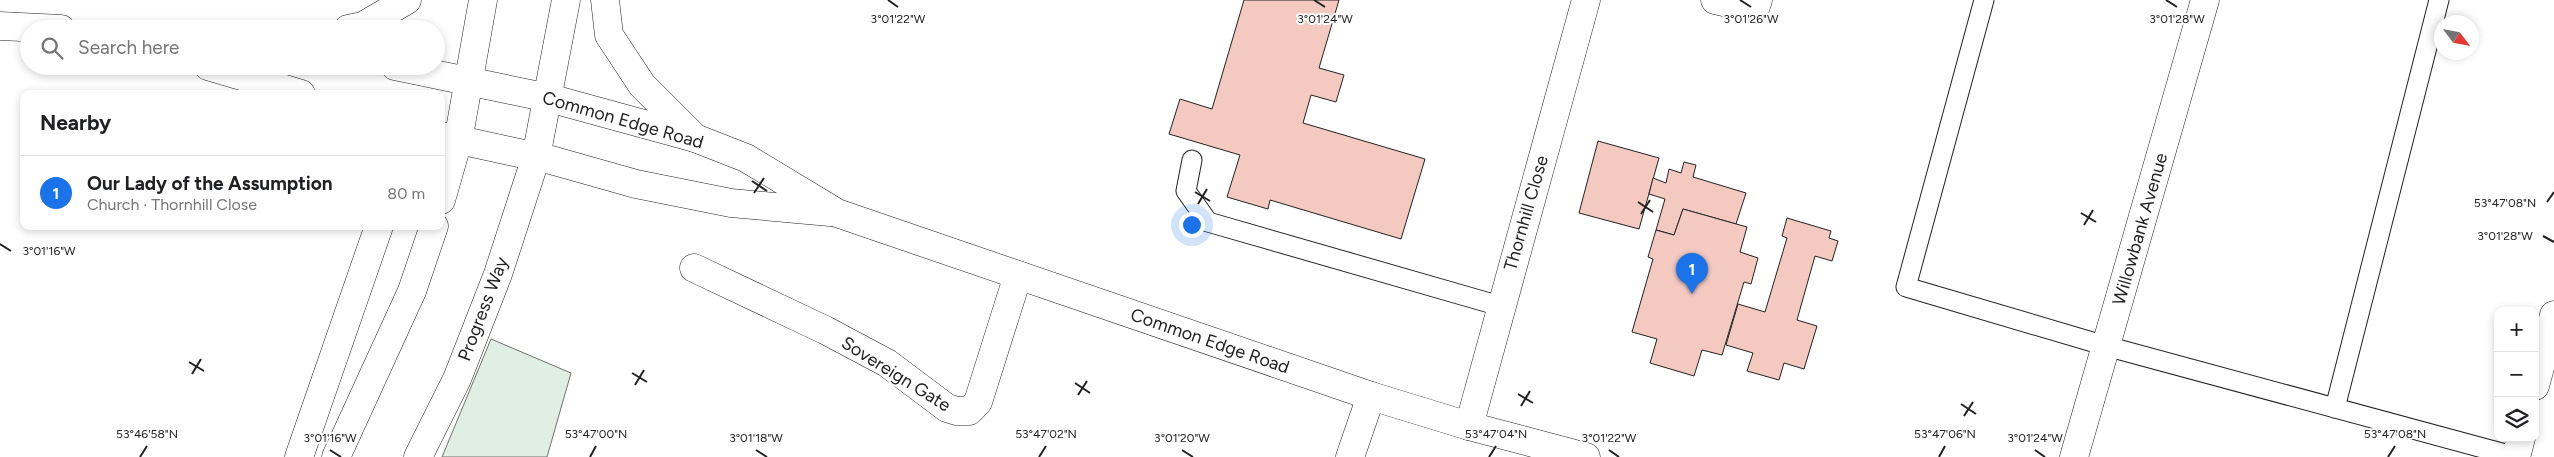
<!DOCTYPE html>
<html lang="en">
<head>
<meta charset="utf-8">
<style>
	body { margin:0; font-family:Figtree,sans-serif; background:#f6f6f6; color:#202124 }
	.controls { position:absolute; right:15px; bottom:15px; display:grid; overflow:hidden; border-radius:10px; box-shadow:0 2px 8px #0003 }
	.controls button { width:45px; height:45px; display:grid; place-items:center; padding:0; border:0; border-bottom:1px solid #e0e0e0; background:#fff; color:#202124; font:25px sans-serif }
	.compass { position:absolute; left:2434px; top:15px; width:45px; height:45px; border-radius:50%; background:#fff; box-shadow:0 2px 8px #0003; rotate:122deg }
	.you { position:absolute; left:1191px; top:224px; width:18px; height:18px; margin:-12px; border:4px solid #fff; border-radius:50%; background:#1a73e8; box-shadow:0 0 0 8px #1a73e833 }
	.badge { display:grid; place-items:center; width:32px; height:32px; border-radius:50%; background:#1a73e8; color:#fff; font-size:16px; font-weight:700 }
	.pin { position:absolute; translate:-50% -41px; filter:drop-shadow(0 1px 2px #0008) }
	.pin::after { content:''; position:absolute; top:26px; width:18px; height:15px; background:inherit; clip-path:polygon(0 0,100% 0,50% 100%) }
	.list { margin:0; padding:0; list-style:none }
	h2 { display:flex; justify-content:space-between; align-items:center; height:65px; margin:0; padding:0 20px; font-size:21px }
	h2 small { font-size:16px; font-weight:400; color:#757577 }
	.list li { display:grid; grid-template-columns:32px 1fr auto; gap:15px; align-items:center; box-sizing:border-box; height:75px; padding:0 20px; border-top:1px solid #e0e0e0 }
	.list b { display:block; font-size:19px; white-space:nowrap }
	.list p { margin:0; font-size:16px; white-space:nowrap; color:#757577 }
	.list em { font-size:16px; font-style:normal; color:#757577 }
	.icon { flex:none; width:28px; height:28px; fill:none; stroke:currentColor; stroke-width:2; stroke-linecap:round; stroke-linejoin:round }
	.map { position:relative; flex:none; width:2554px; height:457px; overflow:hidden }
	.search { position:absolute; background:#fff; box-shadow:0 2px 8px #0003; left:20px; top:20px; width:425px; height:55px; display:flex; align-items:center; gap:12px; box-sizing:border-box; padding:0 18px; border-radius:28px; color:#757577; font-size:19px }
	.panel { position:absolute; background:#fff; box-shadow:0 2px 8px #0003; left:20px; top:90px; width:425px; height:140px; border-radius:10px }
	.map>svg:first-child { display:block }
	.green { fill:#e0efe3; stroke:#6f6f6f }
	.building { fill:#f3c9c0; stroke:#222 }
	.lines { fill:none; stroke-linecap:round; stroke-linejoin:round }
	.lane-casing { stroke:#222; stroke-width:21 }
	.street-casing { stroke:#222; stroke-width:29 }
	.secondary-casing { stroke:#222; stroke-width:29 }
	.primary-casing { stroke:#222; stroke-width:29 }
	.lane { stroke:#fff; stroke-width:19 }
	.street { stroke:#fff; stroke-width:28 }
	.secondary { stroke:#fff; stroke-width:28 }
	.primary { stroke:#fff; stroke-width:28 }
	.ticks { fill:none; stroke:#222; stroke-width:2 }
	.labels { text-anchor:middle; stroke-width:4; stroke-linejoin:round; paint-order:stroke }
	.street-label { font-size:18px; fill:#222; stroke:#fff }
	.ticks-label { font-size:12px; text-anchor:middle; fill:#222; stroke:#fff; stroke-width:4; stroke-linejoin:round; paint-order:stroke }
</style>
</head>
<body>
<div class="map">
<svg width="2554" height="457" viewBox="0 0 2554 457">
	<rect width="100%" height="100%" fill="#fff"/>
	<polygon class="green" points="491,339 571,373 547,457 442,457"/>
	<g class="building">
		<polygon points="1244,0 1339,0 1319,68 1344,75 1336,102 1311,95 1303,123 1425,159 1401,239 1270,200 1268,209 1227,197 1240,155 1169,134 1180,99 1212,109"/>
		<polygon points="1598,141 1659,158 1639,229 1579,213"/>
		<polygon points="1684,162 1696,165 1693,177 1746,193 1736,224 1683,209 1674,235 1656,230 1665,199 1649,194 1653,178 1666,183 1669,169 1681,173"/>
		<polygon points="1683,209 1747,227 1740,252 1758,258 1751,284 1744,282 1722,355 1702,350 1694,376 1650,363 1657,339 1632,332 1653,259 1648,257 1656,230 1674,235"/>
		<polygon points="1787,218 1831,231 1829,238 1838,241 1832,261 1815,256 1797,320 1817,326 1804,369 1784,363 1779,380 1747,371 1753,353 1726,345 1738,304 1765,312 1787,238 1782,236"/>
	</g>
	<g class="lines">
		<defs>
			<g id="lane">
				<polyline points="1984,0 1906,287 2106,346 2516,457"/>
				<polyline points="1192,160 1186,191 1208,222 1500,306"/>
				<polyline points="2335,408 2439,0"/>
			</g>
			<g id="street">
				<polyline points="1715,0 1755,9 1758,0"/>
				<polyline points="694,268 825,330 887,363 947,408 957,411 969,411 978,402 1018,275"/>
				<polyline points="2535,386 2554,315"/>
				<polyline points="1469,426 1586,0"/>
				<polyline points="1350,457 1371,396"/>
				<polyline points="2074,457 2205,0"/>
				<polyline points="2516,457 2521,438"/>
			</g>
			<g id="secondary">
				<polyline points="0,26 61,29"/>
				<polyline points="208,66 301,94"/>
				<polyline points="395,66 549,98 695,138 746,158 837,213 1371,396 1469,426 1586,457"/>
				<polyline points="441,136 551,160 636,184 731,203 830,212"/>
			</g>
			<g id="primary">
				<polyline points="605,0 609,35 642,85 695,138"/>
				<polyline points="348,29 363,26 407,0"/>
				<polyline points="441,200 458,141 483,0"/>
				<polyline points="299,457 379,226"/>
				<polyline points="336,457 412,291 434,226"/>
				<polyline points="418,457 457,379 498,274 536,157 566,0"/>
			</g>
		</defs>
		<use href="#lane" class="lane-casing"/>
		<use href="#street" class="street-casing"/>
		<use href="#secondary" class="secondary-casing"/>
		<use href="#primary" class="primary-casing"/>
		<use href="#lane" class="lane"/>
		<use href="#street" class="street"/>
		<use href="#secondary" class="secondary"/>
		<use href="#primary" class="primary"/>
	</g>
	<path class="ticks" d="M888 0 898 7M1314 0 1325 7M1740 0 1751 7M2166 0 2177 7M752 181 767 191M1195 192 1210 201M754 193 764 178M1638 202 1653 212M2547 202 2554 192M1198 204 1207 189M2081 213 2096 222M1641 214 1650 200M2084 225 2093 210M2543 236 2554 242M0 244 11 251M189 362 204 371M632 373 647 382M192 374 201 359M1075 383 1090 393M635 385 644 370M1518 394 1533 403M1078 395 1087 381M1961 404 1976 414M1521 406 1530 391M1964 416 1973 402M330 450 341 457M756 450 767 457M1182 450 1193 457M1609 450 1619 457M2035 450 2045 457M140 457 147 446M590 457 596 446M1039 457 1046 446M1489 457 1496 446M1939 457 1945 446M2388 457 2395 446"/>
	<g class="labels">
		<g class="street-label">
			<text transform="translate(623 120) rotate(16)" y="6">Common Edge Road</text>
			<text transform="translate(1526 213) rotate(-74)" y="6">Thornhill Close</text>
			<text transform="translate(2140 229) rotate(-74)" y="6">Willowbank Avenue</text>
			<text transform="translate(483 309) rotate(-69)" y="6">Progress Way</text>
			<text transform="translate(1210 341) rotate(19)" y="6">Common Edge Road</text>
			<text transform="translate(896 374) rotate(32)" y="6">Sovereign Gate</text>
		</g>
	</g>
	<g class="ticks-label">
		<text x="898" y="23">3°01'22"W</text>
		<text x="1325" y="23">3°01'24"W</text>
		<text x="1751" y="23">3°01'26"W</text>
		<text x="2177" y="23">3°01'28"W</text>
		<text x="2505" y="207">53°47'08"N</text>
		<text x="2505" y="240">3°01'28"W</text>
		<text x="49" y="255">3°01'16"W</text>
		<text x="147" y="438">53°46'58"N</text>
		<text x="596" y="438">53°47'00"N</text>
		<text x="1046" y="438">53°47'02"N</text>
		<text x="1496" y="438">53°47'04"N</text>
		<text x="1945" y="438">53°47'06"N</text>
		<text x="2395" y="438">53°47'08"N</text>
		<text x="330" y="442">3°01'16"W</text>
		<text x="756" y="442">3°01'18"W</text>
		<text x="1182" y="442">3°01'20"W</text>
		<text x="1609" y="442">3°01'22"W</text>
		<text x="2035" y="442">3°01'24"W</text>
	</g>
</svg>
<div class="controls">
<button>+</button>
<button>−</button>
<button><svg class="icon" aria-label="layers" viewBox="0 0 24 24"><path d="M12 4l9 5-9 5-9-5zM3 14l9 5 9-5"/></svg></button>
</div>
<svg class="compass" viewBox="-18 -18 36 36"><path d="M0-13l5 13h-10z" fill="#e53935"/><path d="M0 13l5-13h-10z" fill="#757577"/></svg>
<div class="you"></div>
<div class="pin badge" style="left:1692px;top:294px">1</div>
<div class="search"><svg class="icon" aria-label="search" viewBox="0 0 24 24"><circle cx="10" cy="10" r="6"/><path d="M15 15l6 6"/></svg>Search here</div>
<section class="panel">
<h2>Nearby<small></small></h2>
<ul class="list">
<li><span class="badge">1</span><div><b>Our Lady of the Assumption</b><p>Church · Thornhill Close</p></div><em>80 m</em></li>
</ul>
</section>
</div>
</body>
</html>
